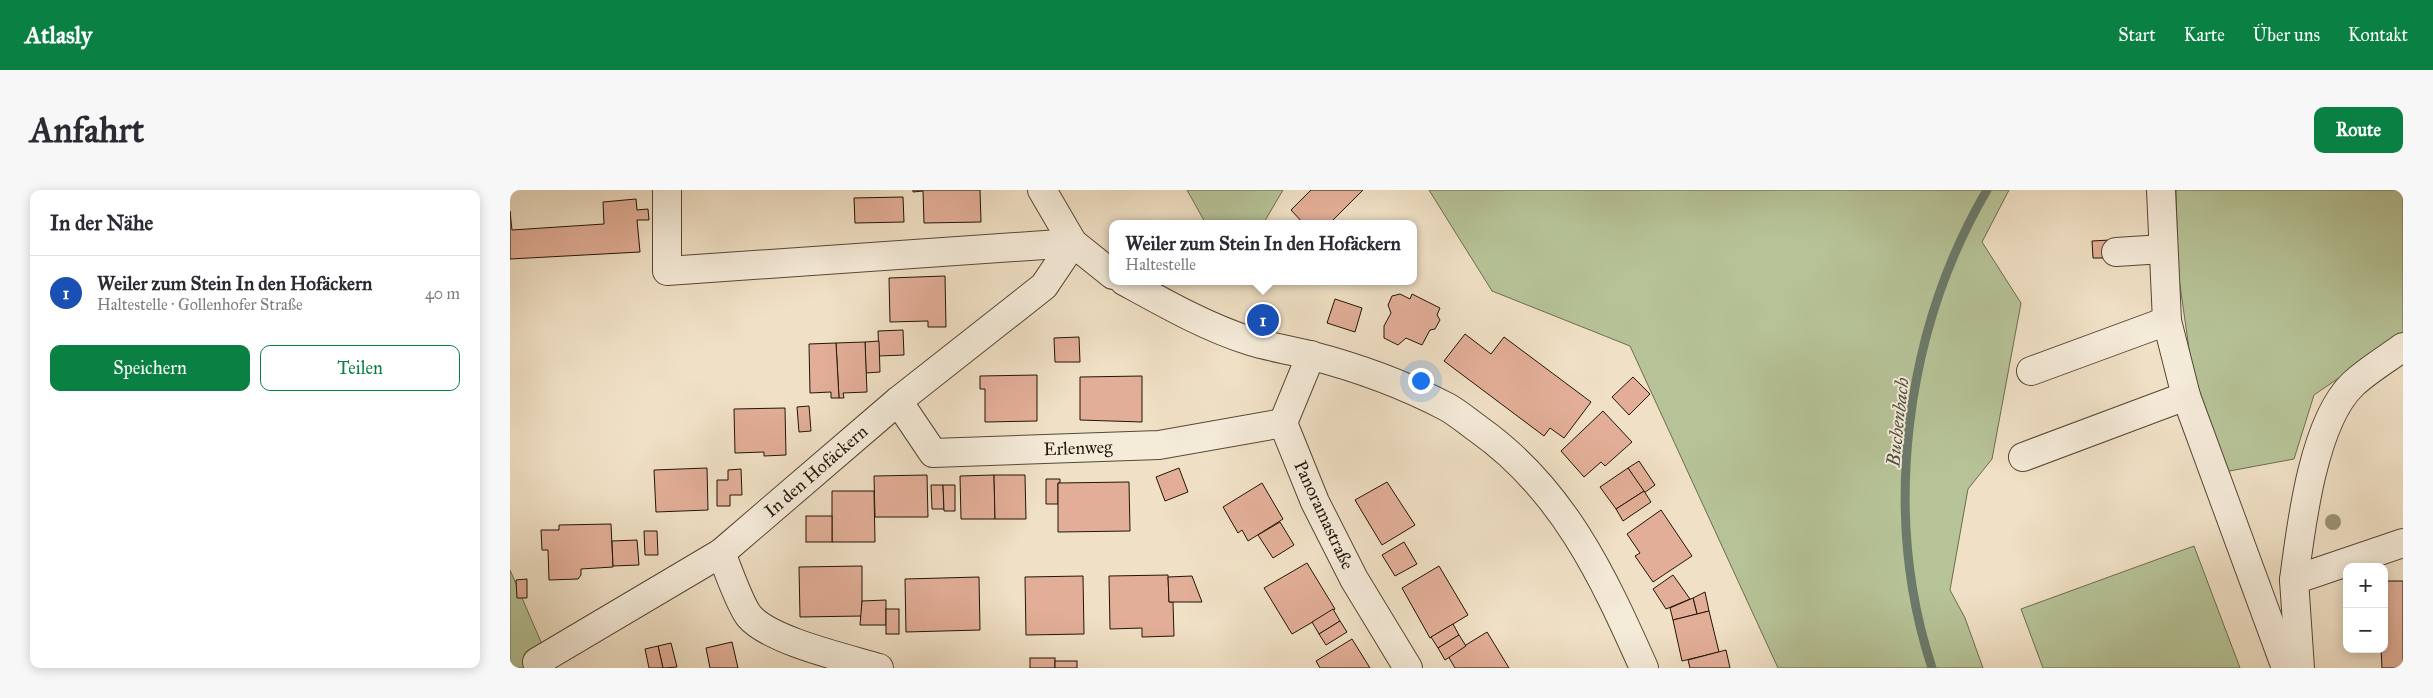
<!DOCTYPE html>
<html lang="de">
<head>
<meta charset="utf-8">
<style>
	body { margin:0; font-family:"IM FELL Great Primer",serif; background:#f7f7f7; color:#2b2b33 }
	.controls { position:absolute; right:15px; bottom:15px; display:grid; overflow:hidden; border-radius:10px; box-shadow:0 2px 12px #0003 }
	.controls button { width:45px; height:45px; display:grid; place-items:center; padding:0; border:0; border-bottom:1px solid #e1e1e2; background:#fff; color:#2b2b33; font:25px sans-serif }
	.you { position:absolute; left:910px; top:190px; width:18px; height:18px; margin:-12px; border:4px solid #fff; border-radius:50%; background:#1a73e8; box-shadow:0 0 0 8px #1a73e833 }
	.badge { display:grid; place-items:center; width:32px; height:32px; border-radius:50%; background:#0b8043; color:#fff; font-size:16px; font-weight:700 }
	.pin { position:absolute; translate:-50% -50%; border:2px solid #fff; box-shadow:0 1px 5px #0006 }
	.popup { position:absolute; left:599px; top:30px; width:308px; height:65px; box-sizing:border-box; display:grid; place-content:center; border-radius:10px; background:#fff; filter:drop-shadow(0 1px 4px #0005); font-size:16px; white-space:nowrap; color:#7c7c81 }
	.popup b { font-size:19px; color:#2b2b33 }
	.popup::after { content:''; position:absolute; left:50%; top:100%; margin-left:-10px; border:10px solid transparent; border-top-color:#fff }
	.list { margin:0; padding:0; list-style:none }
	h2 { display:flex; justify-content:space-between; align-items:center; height:65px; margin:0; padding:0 20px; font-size:21px }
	h2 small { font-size:16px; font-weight:400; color:#7c7c81 }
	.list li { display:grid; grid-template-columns:32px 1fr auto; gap:15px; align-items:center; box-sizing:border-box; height:75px; padding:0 20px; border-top:1px solid #e1e1e2 }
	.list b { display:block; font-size:19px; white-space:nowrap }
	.list p { margin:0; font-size:16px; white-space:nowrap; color:#7c7c81 }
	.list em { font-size:16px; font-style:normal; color:#7c7c81 }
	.actions { display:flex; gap:10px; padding:15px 20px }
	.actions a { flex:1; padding:11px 0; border:1px solid #0b8043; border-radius:10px; text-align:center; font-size:18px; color:#0b8043 }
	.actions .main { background:#0b8043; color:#fff }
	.map { position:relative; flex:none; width:1893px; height:478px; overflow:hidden; border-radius:10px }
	header { display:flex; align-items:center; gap:30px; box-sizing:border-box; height:70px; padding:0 25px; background:#0b8043; color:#fff }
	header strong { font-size:24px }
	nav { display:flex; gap:28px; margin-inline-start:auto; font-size:18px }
	.intro { display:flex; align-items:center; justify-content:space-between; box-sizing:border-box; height:120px; padding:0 30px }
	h1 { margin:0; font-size:35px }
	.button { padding:12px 22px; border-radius:10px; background:#0b8043; color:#fff; font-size:18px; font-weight:700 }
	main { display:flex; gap:30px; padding:0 30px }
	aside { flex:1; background:#fff; border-radius:10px; box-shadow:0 2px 12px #0003 }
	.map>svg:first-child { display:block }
	.green { fill:#b6c397; stroke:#6c6c4f }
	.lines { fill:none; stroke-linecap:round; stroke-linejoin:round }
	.stream { stroke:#6b7a6b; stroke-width:9 }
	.building { fill:#e2ae97; stroke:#221507 }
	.minor-casing { stroke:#564836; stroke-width:30 }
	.minor { stroke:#f5ebd9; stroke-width:28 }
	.tree { fill:#9b9278 }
	.labels { text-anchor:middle; stroke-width:4; stroke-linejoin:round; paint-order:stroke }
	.street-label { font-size:18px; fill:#221507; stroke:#f5ebd9 }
	.water-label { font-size:19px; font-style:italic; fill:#4c5041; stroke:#f5ebd9 }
</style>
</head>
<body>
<header>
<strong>Atlasly</strong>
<nav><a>Start</a><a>Karte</a><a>Über uns</a><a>Kontakt</a></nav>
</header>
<div class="intro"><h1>Anfahrt</h1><a class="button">Route</a></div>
<main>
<aside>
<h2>In der Nähe<small></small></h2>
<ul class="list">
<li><span class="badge" style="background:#1a4fb4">1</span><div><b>Weiler zum Stein In den Hofäckern</b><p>Haltestelle · Gollenhofer Straße</p></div><em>40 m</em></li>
</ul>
<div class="actions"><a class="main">Speichern</a><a>Teilen</a></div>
</aside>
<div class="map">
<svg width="1893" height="478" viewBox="0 0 1893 478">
	<rect width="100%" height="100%" fill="#f0e0c5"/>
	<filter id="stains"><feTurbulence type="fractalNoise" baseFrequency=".004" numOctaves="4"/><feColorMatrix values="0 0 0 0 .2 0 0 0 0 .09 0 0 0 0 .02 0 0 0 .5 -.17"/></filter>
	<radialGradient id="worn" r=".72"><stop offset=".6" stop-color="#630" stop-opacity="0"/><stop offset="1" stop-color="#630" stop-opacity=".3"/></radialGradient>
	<g class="green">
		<polygon points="677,0 773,0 753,34 696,34"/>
		<polygon points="919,0 1499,0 1472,52 1511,113 1482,269 1458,299 1440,400 1455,428 1473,478 1268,478 1120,156 982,101"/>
		<polygon points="1666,0 1893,0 1893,144 1804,205 1784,269 1714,282 1683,187 1668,81"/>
		<polygon points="1684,356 1730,478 1533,478 1511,419"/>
		<polygon points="0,380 34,459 22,478 0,478"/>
	</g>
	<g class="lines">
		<path class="stream" d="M1422 478C1371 323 1395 140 1477 0"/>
	</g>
	<g class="building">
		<polygon points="403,0 470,0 471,32 414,33 413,1 403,2"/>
		<polygon points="801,0 853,0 819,34 794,34 781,20"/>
		<polygon points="393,7 394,32 345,33 344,8"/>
		<polygon points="126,9 127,20 138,19 139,30 127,30 130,62 0,69 0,21 2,40 94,34 93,12"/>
		<polygon points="1600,50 1600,68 1583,68 1582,51"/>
		<polygon points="435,86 436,137 418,137 418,131 380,132 379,88"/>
		<polygon points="890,104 900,109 902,104 930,118 927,125 930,130 925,139 920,140 912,155 896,148 888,155 874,148 874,136 881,123 878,115 882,106"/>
		<polygon points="825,109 852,118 845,142 817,133"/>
		<polygon points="393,140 394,165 369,166 368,141"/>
		<polygon points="955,144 981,164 994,147 1081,212 1054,248 1040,238 1034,246 934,171"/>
		<polygon points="569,147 570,172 545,172 544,148"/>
		<polygon points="369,151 370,182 356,183 355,152"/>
		<polygon points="355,152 357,202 333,203 334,208 329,208 326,153"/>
		<polygon points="326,153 329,208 321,208 321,202 300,203 299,154"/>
		<polygon points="527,185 527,231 475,232 475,199 470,199 470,186"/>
		<polygon points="632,186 632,232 570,230 570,187"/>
		<polygon points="1123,187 1140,204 1119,225 1102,207"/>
		<polygon points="299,216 301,241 289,242 287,217"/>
		<polygon points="275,218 276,265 254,266 254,262 225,263 224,219"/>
		<polygon points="1093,221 1122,252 1095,276 1091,272 1074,287 1051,261"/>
		<polygon points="1129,271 1145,295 1134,303 1118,278"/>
		<polygon points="197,278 198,320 146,322 144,280"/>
		<polygon points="669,278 678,302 655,311 646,287"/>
		<polygon points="1118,278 1134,301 1106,319 1090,297"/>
		<polygon points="231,279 232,305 220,305 220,316 207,316 207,290 218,290 218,280"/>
		<polygon points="417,285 418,327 365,327 364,286"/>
		<polygon points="484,285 485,329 451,329 450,286"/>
		<polygon points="484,285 515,285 516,329 485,329"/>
		<polygon points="536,289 550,289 550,293 548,293 548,314 536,314"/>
		<polygon points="619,292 620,341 548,342 548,293"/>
		<polygon points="877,292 905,335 872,355 845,310"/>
		<polygon points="752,293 773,329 738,351 732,340 728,343 713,317"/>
		<polygon points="421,295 433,295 434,319 422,319"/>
		<polygon points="433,295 445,295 445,321 434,321"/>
		<polygon points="322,301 364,301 365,352 322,352"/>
		<polygon points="1134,301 1141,312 1113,331 1106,319"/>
		<polygon points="1151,320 1182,366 1143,392 1125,366 1130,363 1117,344"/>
		<rect x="296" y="326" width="26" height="26"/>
		<polygon points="770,332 784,355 763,368 748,345"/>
		<polygon points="101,334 103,377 71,379 71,385 68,389 39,390 38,360 32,360 31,340 49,340 49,335"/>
		<polygon points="134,341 147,341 148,365 135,365"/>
		<polygon points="127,350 129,375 103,376 102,351"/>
		<polygon points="894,352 907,374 885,386 872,365"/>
		<polygon points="797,373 825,419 782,444 754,398"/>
		<polygon points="352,376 352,426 290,427 289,377"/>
		<polygon points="929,376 958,425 920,448 892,398"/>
		<polygon points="658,385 659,412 663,412 664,446 632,447 632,438 600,439 599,386"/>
		<polygon points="1163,385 1180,409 1156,419 1143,399"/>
		<polygon points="573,386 574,444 516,445 515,387"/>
		<polygon points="682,386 692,412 659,412 658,387"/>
		<polygon points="469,387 470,440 396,442 395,389"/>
		<polygon points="17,389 17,408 7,408 6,390"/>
		<polygon points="1874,391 1893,391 1893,478 1872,478 1871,459 1874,459"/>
		<polygon points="1195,402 1199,421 1187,424 1183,408"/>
		<polygon points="1183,408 1187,424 1163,430 1160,418"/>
		<polygon points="376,410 376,435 350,435 352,411"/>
		<rect x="376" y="419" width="13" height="25"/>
		<polygon points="823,419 830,431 809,444 802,432"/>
		<polygon points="1199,421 1209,462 1172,471 1163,430"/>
		<polygon points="830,431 837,442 816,455 809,444"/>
		<polygon points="943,434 949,445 928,458 921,447"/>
		<polygon points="977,442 999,478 945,478 938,466"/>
		<polygon points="949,445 956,456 935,470 928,458"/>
		<polygon points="842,449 860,478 810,478 806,471"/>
		<polygon points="222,452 228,478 200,478 196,458"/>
		<polygon points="161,453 167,477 153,478 148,456"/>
		<polygon points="148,456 153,478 139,478 135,459"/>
		<polygon points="1216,460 1220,478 1180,478 1178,470"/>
		<rect x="520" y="468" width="25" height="10"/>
		<rect x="545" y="471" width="22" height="7"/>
	</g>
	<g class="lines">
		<defs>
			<g id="minor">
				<polyline points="157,0 157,81 563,53"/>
				<polyline points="532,0 563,53 603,85"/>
				<polyline points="1651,0 1657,131 1676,206 1776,478"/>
				<polyline points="1606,62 1653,59"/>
				<path d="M614 91C654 113 696 137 740 151 759 157 780 160 799 165 846 177 895 195 937 217 948 223 958 232 968 239 1053 299 1093 386 1134 478"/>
				<polyline points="801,165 773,233 805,312 844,389 898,478"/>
				<polyline points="1521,181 1657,131"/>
				<polyline points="388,211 423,263 649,255 773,233"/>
				<polyline points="1513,267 1676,206"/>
				<path d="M211 363C218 379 229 413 239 426 260 451 336 468 369 478"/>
				<path d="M1784 390C1791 336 1803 232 1843 194 1858 180 1877 169 1893 157"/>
				<polyline points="29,478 27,472 211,363 388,211 534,96 563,53"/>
				<polyline points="1790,478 1784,390 1893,353"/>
			</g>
		</defs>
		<use href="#minor" class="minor-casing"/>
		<use href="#minor" class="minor"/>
	</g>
	<circle class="tree" cx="1823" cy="332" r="8"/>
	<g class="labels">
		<g class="street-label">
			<text transform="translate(568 258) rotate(-2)" y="6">Erlenweg</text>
			<text transform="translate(306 281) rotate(-41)" y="6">In den Hofäckern</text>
			<text transform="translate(814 325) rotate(65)" y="6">Panoramastraße</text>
		</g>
		<g class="water-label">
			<text transform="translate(1387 232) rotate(-84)" y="7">Buchenbach</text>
		</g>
	</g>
	<rect width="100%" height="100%" filter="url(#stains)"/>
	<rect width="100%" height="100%" fill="url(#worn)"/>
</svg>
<div class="controls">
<button>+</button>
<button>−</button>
</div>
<div class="you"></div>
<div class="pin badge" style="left:753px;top:130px;background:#1a4fb4">1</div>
<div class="popup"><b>Weiler zum Stein In den Hofäckern</b>Haltestelle</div>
</div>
</main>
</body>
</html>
